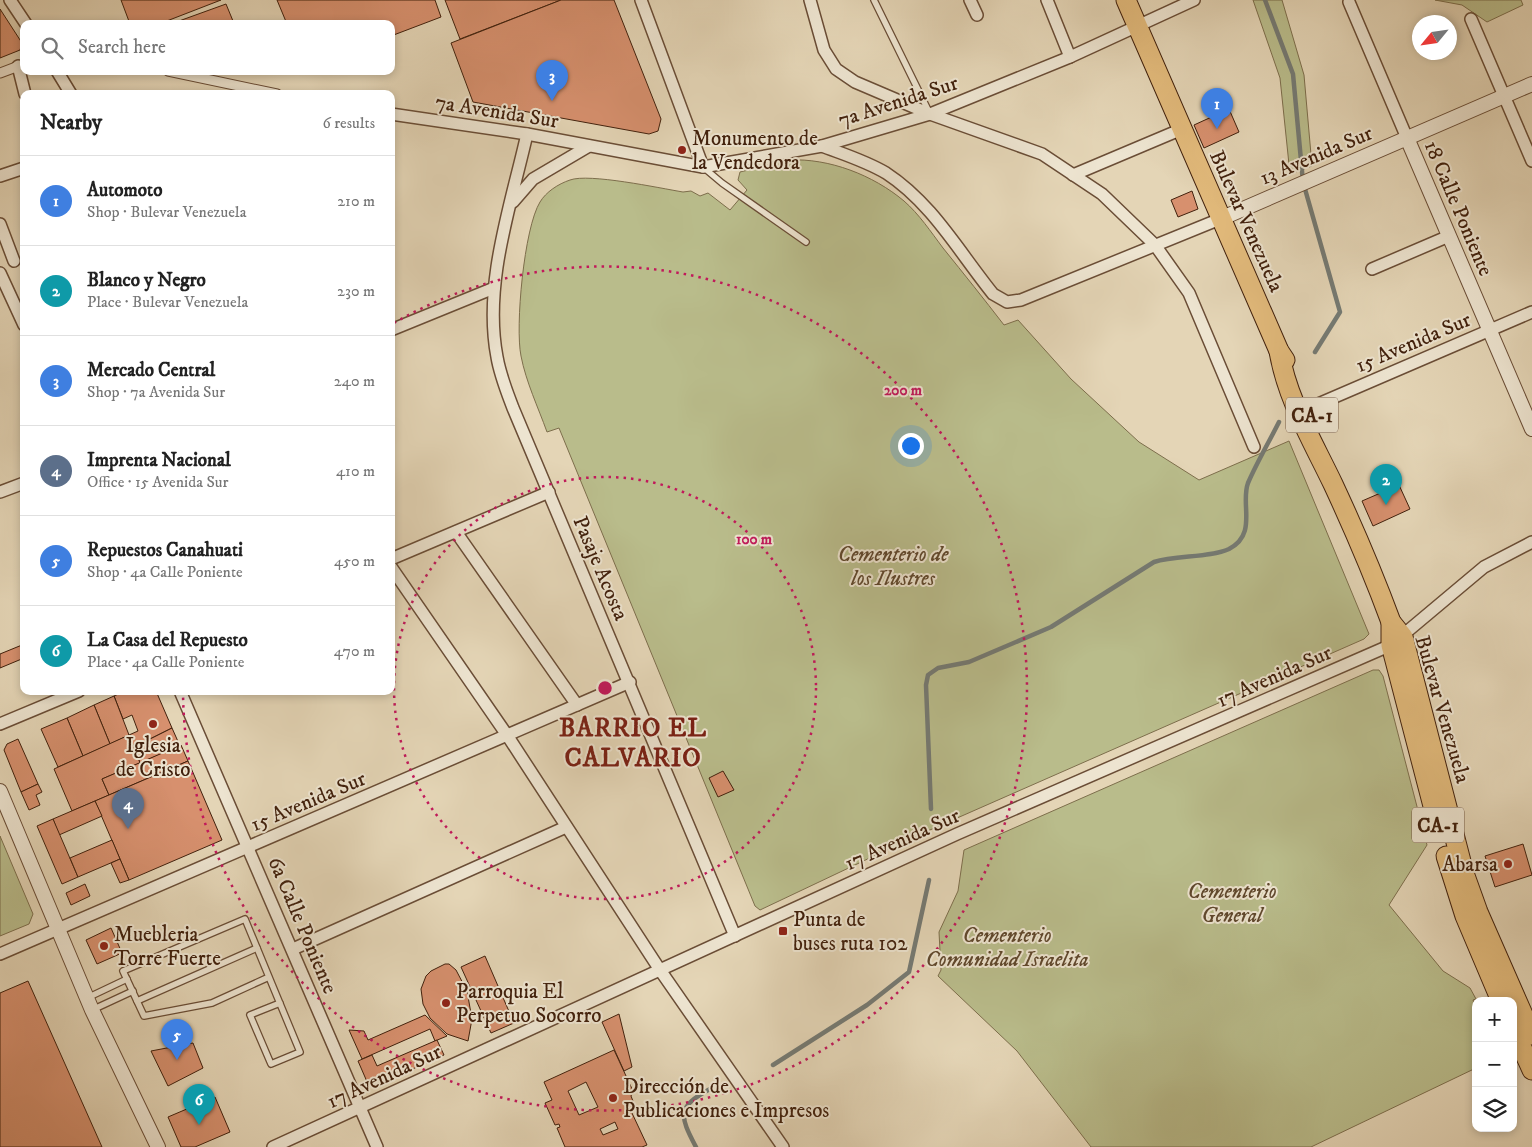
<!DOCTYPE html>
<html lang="en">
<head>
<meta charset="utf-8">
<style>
	body { margin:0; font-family:"IM FELL DW Pica",serif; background:#f6f6f6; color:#222 }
	.controls { position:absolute; right:15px; bottom:15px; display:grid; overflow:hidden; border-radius:10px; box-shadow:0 2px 8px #0003 }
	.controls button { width:45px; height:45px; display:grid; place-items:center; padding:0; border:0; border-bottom:1px solid #e0e0e0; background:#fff; color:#222; font:25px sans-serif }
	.compass { position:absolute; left:1412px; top:15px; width:45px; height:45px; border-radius:50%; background:#fff; box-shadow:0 2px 8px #0003; rotate:241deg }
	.you { position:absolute; left:910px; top:445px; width:18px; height:18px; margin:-12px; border:4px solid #fff; border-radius:50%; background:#1a73e8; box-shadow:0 0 0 8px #1a73e833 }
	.badge { display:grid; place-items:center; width:32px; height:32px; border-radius:50%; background:#b45309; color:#fff; font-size:16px; font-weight:700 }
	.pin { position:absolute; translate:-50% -41px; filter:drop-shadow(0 1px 2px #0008) }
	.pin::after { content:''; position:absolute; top:26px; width:18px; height:15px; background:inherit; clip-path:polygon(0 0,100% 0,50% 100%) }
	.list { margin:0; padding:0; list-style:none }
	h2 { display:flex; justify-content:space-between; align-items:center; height:65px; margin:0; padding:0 20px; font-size:21px }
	h2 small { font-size:16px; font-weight:400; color:#767676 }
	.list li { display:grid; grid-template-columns:32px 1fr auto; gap:15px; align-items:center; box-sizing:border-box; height:90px; padding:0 20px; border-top:1px solid #e0e0e0 }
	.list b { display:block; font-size:19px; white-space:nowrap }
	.list p { margin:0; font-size:16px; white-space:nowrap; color:#767676 }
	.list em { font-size:16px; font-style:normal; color:#767676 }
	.icon { flex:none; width:28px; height:28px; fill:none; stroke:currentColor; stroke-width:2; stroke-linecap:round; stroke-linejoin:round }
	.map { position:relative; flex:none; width:1532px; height:1147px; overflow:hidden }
	.search { position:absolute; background:#fff; box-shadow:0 2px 8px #0003; left:20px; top:20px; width:375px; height:55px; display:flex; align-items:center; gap:12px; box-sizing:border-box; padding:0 18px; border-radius:10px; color:#767676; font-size:19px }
	.panel { position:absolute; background:#fff; box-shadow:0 2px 8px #0003; left:20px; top:90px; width:375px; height:605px; border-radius:10px }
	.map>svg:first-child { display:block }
	.green { fill:#b9bc8b; stroke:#7d6e4c }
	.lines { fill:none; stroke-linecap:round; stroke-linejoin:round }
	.stream { stroke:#757a73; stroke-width:4.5 }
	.building { fill:#d7906e; stroke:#41200c; fill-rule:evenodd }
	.service-casing { stroke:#6a4d36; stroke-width:8 }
	.pedestrian-casing { stroke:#6a4d36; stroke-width:11 }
	.minor-casing { stroke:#6a4d36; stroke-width:14 }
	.tertiary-casing { stroke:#6a4d36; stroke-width:16 }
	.trunk-casing { stroke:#41200c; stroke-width:21 }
	.service { stroke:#ede4d0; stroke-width:5.5 }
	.pedestrian { stroke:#ede4d0; stroke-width:9 }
	.minor { stroke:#ede4d0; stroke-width:11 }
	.tertiary { stroke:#ede4d0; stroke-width:14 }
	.trunk { stroke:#e2ba7b; stroke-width:19 }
	.ring { fill:none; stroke:#c2185b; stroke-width:2.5; stroke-dasharray:2.5 5 }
	.poi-dot { fill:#8f2418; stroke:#ede4d0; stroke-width:2 }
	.labels { text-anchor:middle; stroke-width:4; stroke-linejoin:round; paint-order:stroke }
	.shield { fill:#ede4d0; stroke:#755b47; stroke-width:1 }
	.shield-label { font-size:20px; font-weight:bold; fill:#41200c }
	.street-label { font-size:21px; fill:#41200c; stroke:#ede4d0 }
	.poi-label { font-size:21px; fill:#41200c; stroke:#ede4d0; text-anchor:start }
	.park-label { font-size:21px; font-style:italic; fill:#5f472c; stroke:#ede4d0 }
	.district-label { font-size:26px; font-weight:bold; letter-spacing:1px; fill:#7a1f14; stroke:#ede4d0 }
	.centre { fill:#c2185b; stroke:#ede4d0; stroke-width:2.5 }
	.ring-label { font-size:15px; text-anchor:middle; font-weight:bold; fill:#c2185b; stroke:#ede4d0; stroke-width:4; stroke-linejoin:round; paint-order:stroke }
</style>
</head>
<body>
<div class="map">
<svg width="1532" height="1147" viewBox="0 0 1532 1147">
	<rect width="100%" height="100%" fill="#e4d5b6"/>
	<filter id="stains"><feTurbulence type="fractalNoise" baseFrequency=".004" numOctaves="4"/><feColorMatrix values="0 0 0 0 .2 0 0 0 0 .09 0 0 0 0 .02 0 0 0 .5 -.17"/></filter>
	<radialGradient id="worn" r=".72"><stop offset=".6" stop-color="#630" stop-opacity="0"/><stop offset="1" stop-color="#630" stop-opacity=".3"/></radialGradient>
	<g class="green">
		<polygon points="1253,0 1282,0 1304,75 1312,166 1290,174 1280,78"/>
		<polygon points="1435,0 1521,0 1523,5 1487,22 1462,5"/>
		<path d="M789 160C829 158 873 175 904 201 919 214 931 232 943 248 964 274 984 299 1004 325L1018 320 1071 379 1139 442 1199 480 1289 441 1369 634 1364 639 914 837 760 910 755 906 559 428 547 432C538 407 526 382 521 356 515 327 524 228 540 202 546 192 558 184 570 180 589 173 659 188 683 192L691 191 700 196 708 193 730 210 747 190 738 180 740 172Z"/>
		<polygon points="1373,670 1379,670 1383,676 1427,845 1389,905 1443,971 1470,988 1476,999 1473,1000 1476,1006 1476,1068 1311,1147 1091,1147 1017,1051 938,976 941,970 939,932 958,891 964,850"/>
		<polygon points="0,836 33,914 29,924 0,936"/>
	</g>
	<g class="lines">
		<g class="stream">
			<polyline points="1265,0 1293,74 1303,182 1340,312 1315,352"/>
			<path d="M931 809 926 685 928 675 938 668 969 662 1051 627 1154 562C1176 555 1210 558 1229 549 1258 534 1240 504 1248 483 1257 462 1269 442 1279 422"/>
			<polyline points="773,1065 867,1005 909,972 929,880"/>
			<path d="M696 1147C679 1115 677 1107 710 1089"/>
		</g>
	</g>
	<g class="building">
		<polygon points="121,0 221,0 159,24 130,24"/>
		<polygon points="277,0 435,0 441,17 391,36 391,24 287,24"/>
		<polygon points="445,0 561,0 460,39"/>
		<polygon points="561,0 614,0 661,119 658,131 649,134 473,102 451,43"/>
		<polygon points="226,4 233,21 227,24 180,24 179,21"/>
		<polygon points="0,9 22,43 20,50 0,58"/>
		<polygon points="1229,109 1239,132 1204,148 1194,125"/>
		<polygon points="1192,191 1198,209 1178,217 1171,200"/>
		<polygon points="1399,485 1410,509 1373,526 1362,501"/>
		<polygon points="22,645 24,658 0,668 0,654"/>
		<polygon points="125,691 156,691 172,728 134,747 129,735 138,731 132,715 123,719 114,696"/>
		<polygon points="114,696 129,735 110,744 94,705"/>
		<polygon points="94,705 110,744 83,756 67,718"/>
		<polygon points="67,718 83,756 58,767 41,729"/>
		<polygon points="172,728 180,746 140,763 134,747"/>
		<polygon points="129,735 140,763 102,779 109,795 72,811 54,769"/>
		<polygon points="18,739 38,784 21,792 4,750 7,744"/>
		<polygon points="181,745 188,761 109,795 102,779"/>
		<polygon points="188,761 222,840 129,880 95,801"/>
		<polygon points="723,771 734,790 718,797 709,778"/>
		<polygon points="38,784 42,792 36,795 40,805 29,810 21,792"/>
		<polygon points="95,801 102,816 59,835 53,819"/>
		<polygon points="53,819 78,877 62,884 37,826"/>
		<polygon points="112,840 120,859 78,877 70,858"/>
		<polygon points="1523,844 1532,875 1495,887 1485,856"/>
		<polygon points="120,859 129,880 120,883 111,863"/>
		<polygon points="85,884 90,896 71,905 66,893"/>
		<polygon points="111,928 122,953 97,964 86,940"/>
		<polygon points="485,956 514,1023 491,1033 461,967"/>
		<polygon points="445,964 449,964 456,970 467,991 472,1019 468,1041 447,1034 430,1018 423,1004 421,989 426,976 431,971"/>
		<polygon points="28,981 102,1147 0,1147 0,993"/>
		<polygon points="619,1014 632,1067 624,1071 602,1022"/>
		<polygon points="425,1015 447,1036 435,1041 430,1029 362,1059 349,1030 364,1031 368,1040"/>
		<polygon points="437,1040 444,1055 372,1087 368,1084 358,1061 372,1055 377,1066"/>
		<polygon points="193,1043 203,1068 168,1086 151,1051"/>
		<path d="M614 1050 633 1091 631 1096 636 1109 631 1111 647 1145 642 1147H565L557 1128 560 1127 559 1124 555 1125 545 1103 552 1100 544 1082ZM586 1082 598 1107 579 1115 568 1091ZM615 1122 618 1129 603 1135 600 1129Z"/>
		<polygon points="215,1097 230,1132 195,1147 181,1147 168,1117"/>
	</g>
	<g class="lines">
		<defs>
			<g id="service">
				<polyline points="874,0 929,112"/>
				<polyline points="703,167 722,183 806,242"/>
				<path d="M269 977 212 1003 144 1016 123 971 245 919C263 963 282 1008 300 1052L271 1064 250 1015 280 1003"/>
				<polyline points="87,998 127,979"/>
				<polyline points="137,1001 257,948"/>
				<polyline points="92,1010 133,991"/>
			</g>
			<g id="pedestrian">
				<polyline points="168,71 277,94"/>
				<polyline points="0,73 24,64"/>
			</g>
			<g id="minor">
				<polyline points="10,0 26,24"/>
				<polyline points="641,0 703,167"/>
				<polyline points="810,0 824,50 836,69 855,82 930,114 1042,154 1102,194 1155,245 1189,293 1254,447"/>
				<polyline points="970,0 977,15"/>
				<polyline points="1047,0 1070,57"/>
				<polyline points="1349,2 1407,138"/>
				<polyline points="1471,19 1532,161"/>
				<polyline points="18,66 25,94"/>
				<polyline points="57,71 71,94"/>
				<polyline points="391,114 527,134 703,167 822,146 930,114 1070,57 1194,0"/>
				<path d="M527 134C511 205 483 284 497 357 500 375 507 392 513 408L735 936"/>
				<path d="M822 146C843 154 866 161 886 173 932 203 959 252 993 294L1007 302 1021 300 1220 219"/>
				<polyline points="1073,175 1182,129"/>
				<polyline points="0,176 24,168"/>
				<polyline points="513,202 533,179 589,146"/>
				<polyline points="0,224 14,261"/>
				<polyline points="1372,269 1449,236"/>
				<polyline points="0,273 24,325"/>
				<polyline points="391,330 494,288"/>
				<polyline points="1309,408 1532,312"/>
				<polyline points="0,492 24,483"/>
				<polyline points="456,532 577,705"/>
				<polyline points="391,559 549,492"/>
				<polyline points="391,567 507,735 660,970 783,1147"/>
				<polyline points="180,691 377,1147"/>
				<polyline points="0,724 79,691"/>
				<polyline points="293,949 566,827"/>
				<polyline points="0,954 630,682"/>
				<polyline points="273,1147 957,834 1391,645 1484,567 1532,542"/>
			</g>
			<g id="tertiary">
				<polyline points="1407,138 1532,429"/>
				<polyline points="1220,219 1532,84"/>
				<polyline points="0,791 92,1010 158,1147"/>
			</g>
			<g id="trunk">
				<polyline points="1126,0 1279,351 1285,360"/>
				<path d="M1279 351C1287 399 1312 440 1333 484 1354 529 1374 576 1391 622L1403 637 1464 873 1478 912 1532 1035"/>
				<polyline points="1391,622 1391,645 1439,829"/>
				<polyline points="1446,856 1465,916 1501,1001"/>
				<polyline points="1513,1028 1532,1070"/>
			</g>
		</defs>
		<use href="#service" class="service-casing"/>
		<use href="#pedestrian" class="pedestrian-casing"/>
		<use href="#minor" class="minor-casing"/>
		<use href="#tertiary" class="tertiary-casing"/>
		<use href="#trunk" class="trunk-casing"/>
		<use href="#service" class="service"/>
		<use href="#pedestrian" class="pedestrian"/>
		<use href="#minor" class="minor"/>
		<use href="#tertiary" class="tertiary"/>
		<use href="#trunk" class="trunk"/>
	</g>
	<g class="ring">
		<circle cx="605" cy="688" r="211"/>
		<path d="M394 323A422 422 0 1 1 183 692"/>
	</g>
	<g class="poi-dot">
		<circle cx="682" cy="150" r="5"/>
		<circle cx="153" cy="724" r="5"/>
		<circle cx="1508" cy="864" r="5"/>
		<rect x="778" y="926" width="10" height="10" rx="2.5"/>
		<circle cx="104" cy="946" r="5"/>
		<circle cx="446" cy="1003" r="5"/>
		<circle cx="613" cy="1098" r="5"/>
	</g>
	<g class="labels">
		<g class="shield">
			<rect x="1286" y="397.5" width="52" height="35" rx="4"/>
			<rect x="1412" y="807.5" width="52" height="35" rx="4"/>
		</g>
		<g class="shield-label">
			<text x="1312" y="422">CA-1</text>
			<text x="1438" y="832">CA-1</text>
		</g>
		<g class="street-label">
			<text transform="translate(898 101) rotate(-18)" y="7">7a Avenida Sur</text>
			<text transform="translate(497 111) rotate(9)" y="7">7a Avenida Sur</text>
			<text transform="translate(1316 155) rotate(-23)" y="7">13 Avenida Sur</text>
			<text transform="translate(1459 208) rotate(67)" y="7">18 Calle Poniente</text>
			<text transform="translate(1247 221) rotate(66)" y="7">Bulevar Venezuela</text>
			<text transform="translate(1413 342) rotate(-23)" y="7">15 Avenida Sur</text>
			<text transform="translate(601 568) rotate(67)" y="7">Pasaje Acosta</text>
			<text transform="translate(1274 676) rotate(-24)" y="7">17 Avenida Sur</text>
			<text transform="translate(1443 709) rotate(74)" y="7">Bulevar Venezuela</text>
			<text transform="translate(308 801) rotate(-23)" y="7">15 Avenida Sur</text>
			<text transform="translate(902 839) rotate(-24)" y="7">17 Avenida Sur</text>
			<text transform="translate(303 925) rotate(67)" y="7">6a Calle Poniente</text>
			<text transform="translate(384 1076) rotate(-25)" y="7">17 Avenida Sur</text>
		</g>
		<g class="poi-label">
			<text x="692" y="145">Monumento de<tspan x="692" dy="24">la Vendedora</tspan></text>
			<text x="153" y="752" text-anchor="middle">Iglesia<tspan x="153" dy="24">de Cristo</tspan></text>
			<text x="1498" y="871" text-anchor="end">Abarsa</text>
			<text x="793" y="926">Punta de<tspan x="793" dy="24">buses ruta 102</tspan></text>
			<text x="114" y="941">Muebleria<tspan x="114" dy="24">Torre Fuerte</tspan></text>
			<text x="456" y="998">Parroquia El<tspan x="456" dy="24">Perpetuo Socorro</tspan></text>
			<text x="623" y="1093">Dirección de<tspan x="623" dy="24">Publicaciones e Impresos</tspan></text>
		</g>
		<g class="park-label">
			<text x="893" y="561">Cementerio de<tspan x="893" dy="24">los Ilustres</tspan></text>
			<text x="1232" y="898">Cementerio<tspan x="1232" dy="24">General</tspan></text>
			<text x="1007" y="942">Cementerio<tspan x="1007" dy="24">Comunidad Israelita</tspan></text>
		</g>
		<g class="district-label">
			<text x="633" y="736">BARRIO EL<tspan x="633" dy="30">CALVARIO</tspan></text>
		</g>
	</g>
	<circle cx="605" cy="688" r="8" class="centre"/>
	<g class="ring-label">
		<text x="903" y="395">200 m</text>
		<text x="754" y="544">100 m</text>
	</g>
	<rect width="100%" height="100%" filter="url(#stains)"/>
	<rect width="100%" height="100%" fill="url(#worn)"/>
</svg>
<div class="controls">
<button>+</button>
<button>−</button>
<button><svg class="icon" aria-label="layers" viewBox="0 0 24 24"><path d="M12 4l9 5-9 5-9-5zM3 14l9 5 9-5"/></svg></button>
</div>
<svg class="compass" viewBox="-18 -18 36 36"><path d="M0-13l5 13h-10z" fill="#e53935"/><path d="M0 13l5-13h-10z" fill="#767676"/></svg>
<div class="you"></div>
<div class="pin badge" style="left:1217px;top:129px;background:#3f7fe0">1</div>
<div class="pin badge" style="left:1386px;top:505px;background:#0f9aa8">2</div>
<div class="pin badge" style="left:552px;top:101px;background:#3f7fe0">3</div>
<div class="pin badge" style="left:128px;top:829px;background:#5c6f8a">4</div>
<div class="pin badge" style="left:177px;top:1060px;background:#3f7fe0">5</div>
<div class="pin badge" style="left:199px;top:1125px;background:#0f9aa8">6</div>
<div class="search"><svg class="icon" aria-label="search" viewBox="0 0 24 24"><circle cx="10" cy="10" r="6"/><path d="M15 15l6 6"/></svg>Search here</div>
<section class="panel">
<h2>Nearby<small>6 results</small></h2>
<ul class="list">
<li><span class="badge" style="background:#3f7fe0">1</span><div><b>Automoto</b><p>Shop · Bulevar Venezuela</p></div><em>210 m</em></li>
<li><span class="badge" style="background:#0f9aa8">2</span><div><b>Blanco y Negro</b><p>Place · Bulevar Venezuela</p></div><em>230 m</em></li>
<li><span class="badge" style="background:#3f7fe0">3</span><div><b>Mercado Central</b><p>Shop · 7a Avenida Sur</p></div><em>240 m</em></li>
<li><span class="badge" style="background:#5c6f8a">4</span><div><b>Imprenta Nacional</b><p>Office · 15 Avenida Sur</p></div><em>410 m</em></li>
<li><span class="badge" style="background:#3f7fe0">5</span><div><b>Repuestos Canahuati</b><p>Shop · 4a Calle Poniente</p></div><em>450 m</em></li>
<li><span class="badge" style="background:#0f9aa8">6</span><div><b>La Casa del Repuesto</b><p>Place · 4a Calle Poniente</p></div><em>470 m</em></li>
</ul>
</section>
</div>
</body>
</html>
